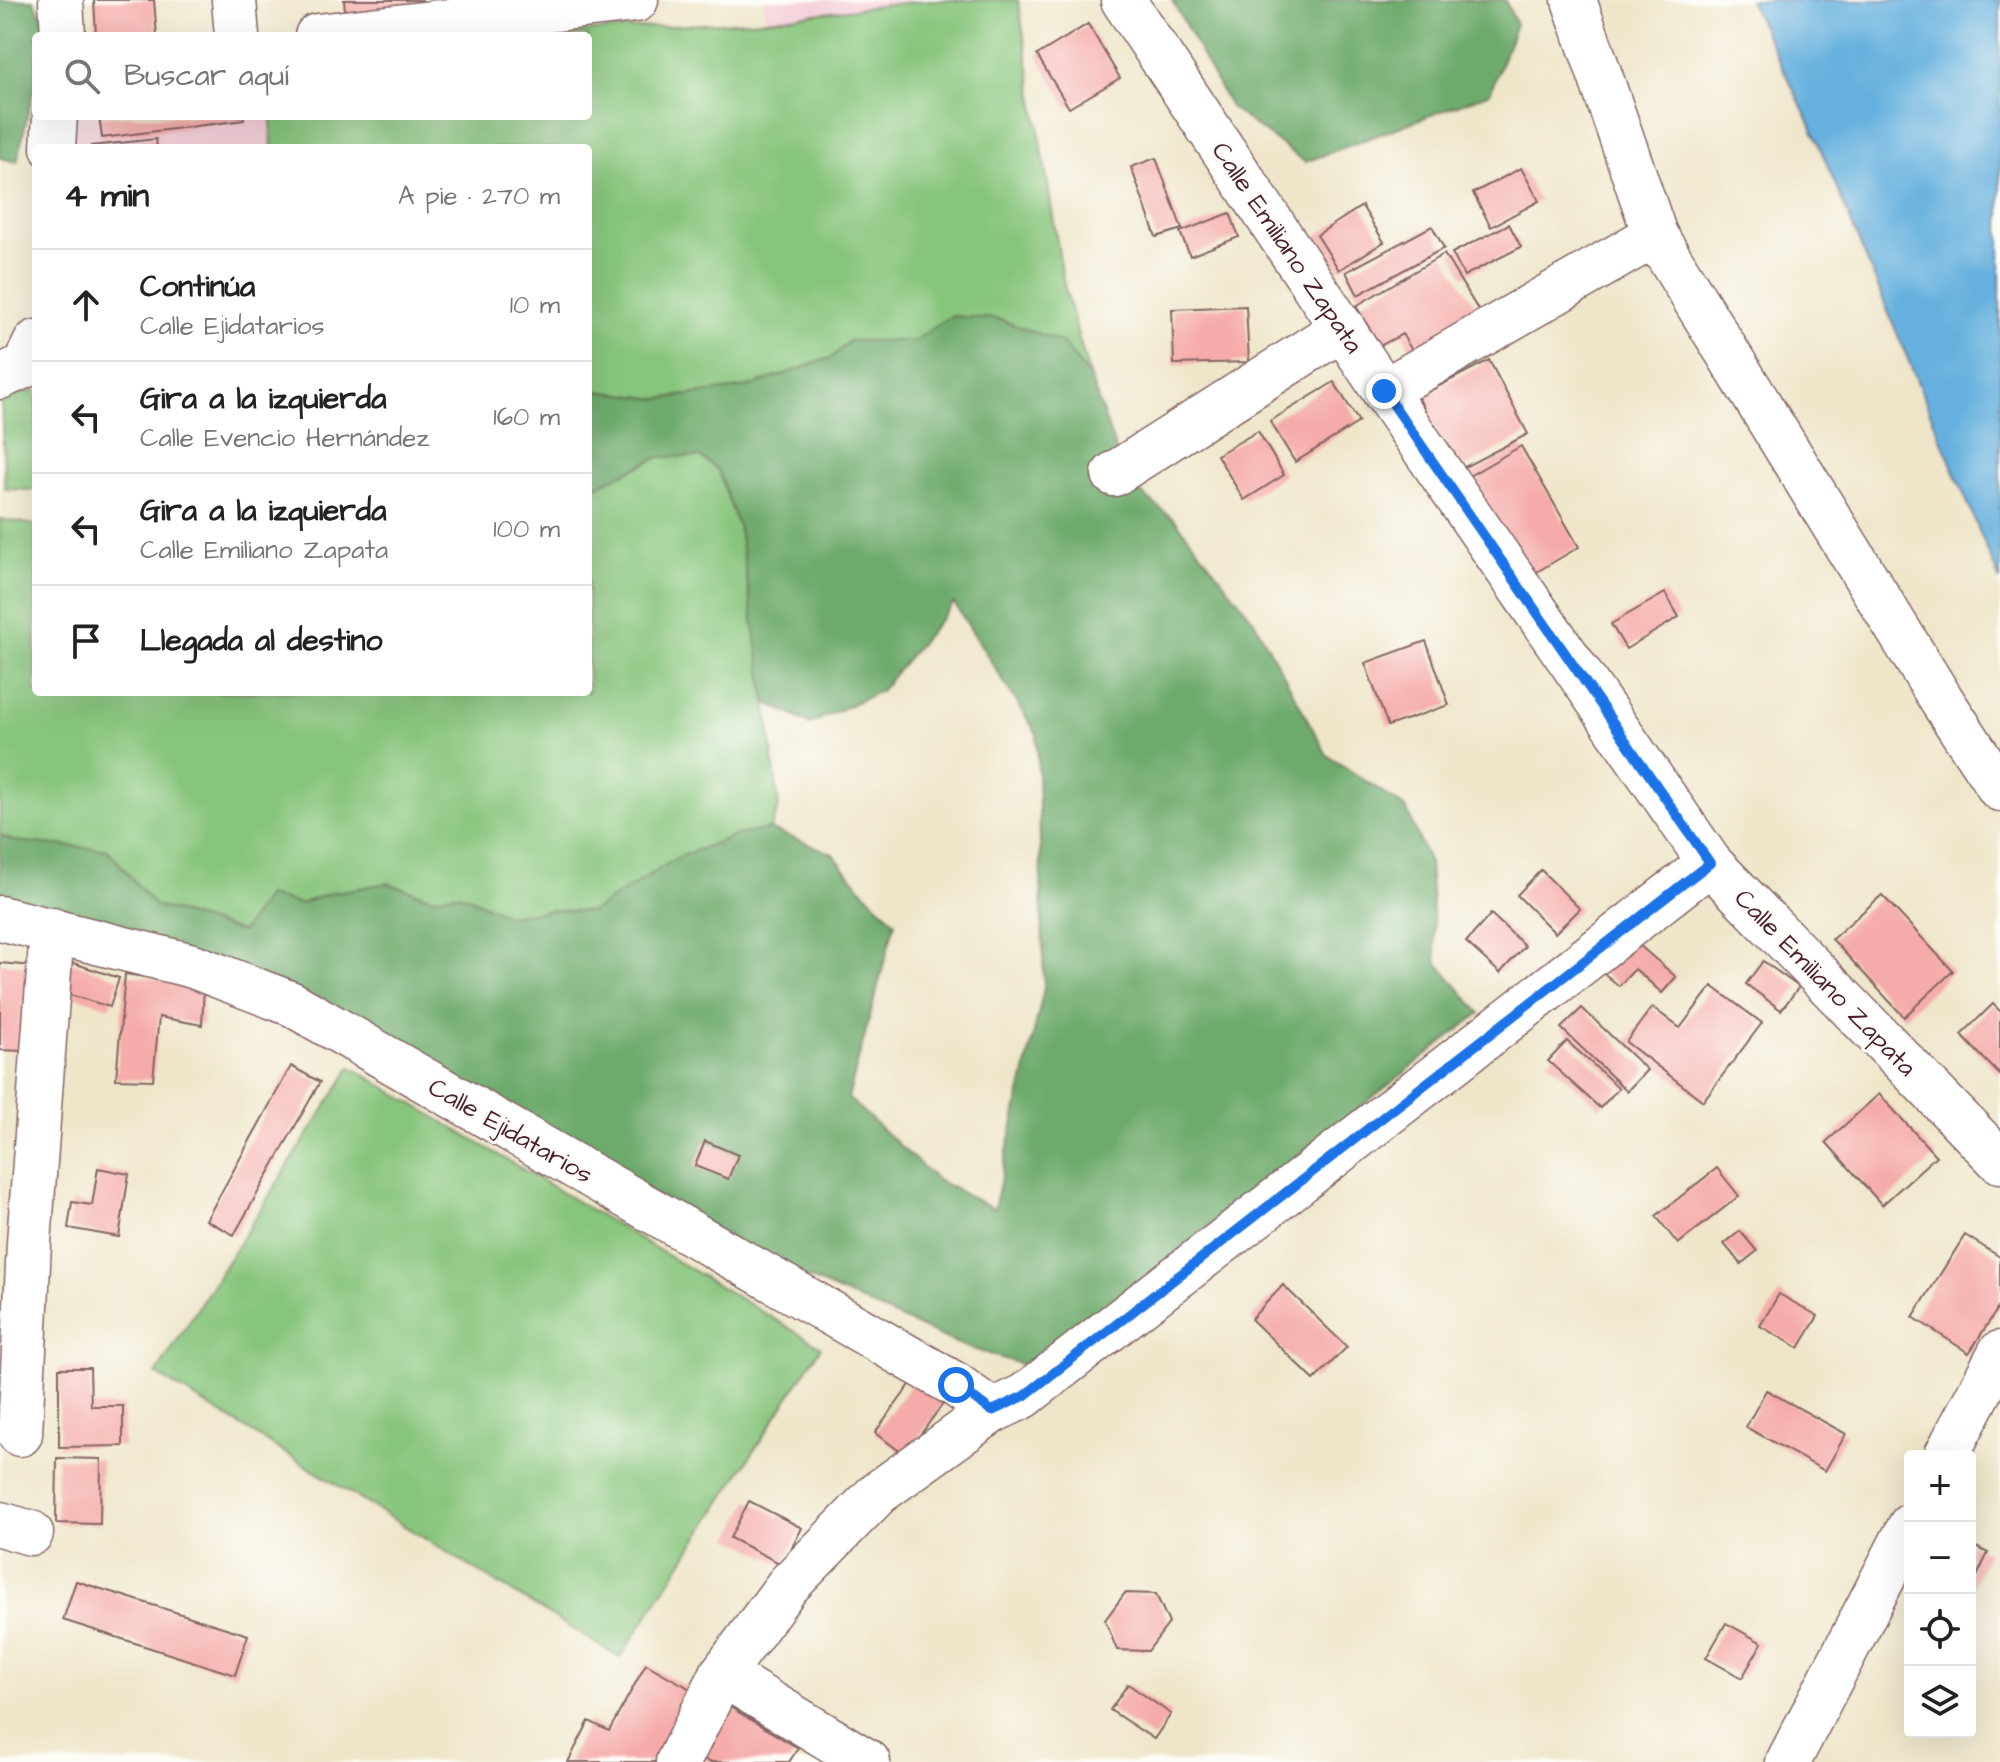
<!DOCTYPE html>
<html lang="es">
<head>
<meta charset="utf-8">
<style>
	body { margin:0; font-family:"Architects Daughter",sans-serif; background:#f6f6f6; color:#222 }
	.controls { position:absolute; right:24px; bottom:24px; display:grid; overflow:hidden; border-radius:8px; box-shadow:0 8px 32px #0002 }
	.controls button { width:72px; height:72px; display:grid; place-items:center; padding:0; border:0; border-bottom:2px solid #e0e0e0; background:#fff; color:#222; font:40px sans-serif }
	.stop { position:absolute; width:24px; height:24px; margin:-18px; border:6px solid #1a73e8; border-radius:50%; background:#fff }
	.stop.end { background:#1a73e8; border-color:#fff; box-shadow:0 2px 8px #0008 }
	.list { margin:0; padding:0; list-style:none }
	h2 { display:flex; justify-content:space-between; align-items:center; height:104px; margin:0; padding:0 32px; font-size:34px }
	h2 small { font-size:26px; font-weight:400; color:#767676 }
	.list li { display:grid; grid-template-columns:52px 1fr auto; gap:24px; align-items:center; box-sizing:border-box; height:112px; padding:0 32px; border-top:2px solid #e0e0e0 }
	.list b { display:block; font-size:30px; white-space:nowrap }
	.list p { margin:0; font-size:26px; white-space:nowrap; color:#767676 }
	.list em { font-size:26px; font-style:normal; color:#767676 }
	.icon { flex:none; width:44px; height:44px; fill:none; stroke:currentColor; stroke-width:2; stroke-linecap:round; stroke-linejoin:round }
	.map { position:relative; flex:none; width:2000px; height:1762px; overflow:hidden }
	.search { position:absolute; background:#fff; box-shadow:0 8px 32px #0002; left:32px; top:32px; width:560px; height:88px; display:flex; align-items:center; gap:20px; box-sizing:border-box; padding:0 28px; border-radius:8px; color:#767676; font-size:30px }
	.panel { position:absolute; background:#fff; box-shadow:0 8px 32px #0002; left:32px; top:144px; width:560px; height:552px; border-radius:8px }
	.map>svg:first-child { display:block }
	.built { fill:#f5cfd9 }
	.green { fill:#87c57c; stroke:#687254; stroke-width:2 }
	.forest { fill:#6daa6c; stroke:#5c644c; stroke-width:2 }
	.water { fill:#65b0de; stroke:#586884; stroke-width:2 }
	.building { fill:#f5aba9 }
	.lines { fill:none; stroke-linecap:round; stroke-linejoin:round }
	.minor-casing { stroke:#846563; stroke-width:47 }
	.minor { stroke:#fff; stroke-width:44 }
	.route { stroke:#1a73e8; stroke-width:10 }
	.labels { text-anchor:middle; stroke-width:6; stroke-linejoin:round; paint-order:stroke }
	.street-label { font-size:26px; fill:#4a1f2b; stroke:#fdfcf7 }
</style>
</head>
<body>
<div class="map">
<svg width="2000" height="1762" viewBox="0 0 2000 1762">
	<rect width="100%" height="100%" fill="#fdfcf7"/>
	<filter id="ink" filterUnits="userSpaceOnUse"><feTurbulence type="fractalNoise" baseFrequency=".0125" numOctaves="2"/><feDisplacementMap in="SourceGraphic" scale="16" xChannelSelector="R" yChannelSelector="G"/><feConvolveMatrix kernelMatrix="1 2 1 2 8 2 1 2 1" color-interpolation-filters="sRGB"/></filter>
	<filter id="wash" filterUnits="userSpaceOnUse"><feTurbulence type="fractalNoise" baseFrequency=".006" numOctaves="4" result="noise"/><feDisplacementMap in="SourceGraphic" scale="32" xChannelSelector="R" yChannelSelector="G"/><feGaussianBlur stdDeviation="1.8" result="paint"/><feColorMatrix in="noise" values="0 0 0 0 0 0 0 0 0 0 0 0 0 0 0 0 0 1.4 0 .05"/><feComposite in="paint" operator="in"/></filter>
	<g filter="url(#wash)">
		<rect width="100%" height="100%" fill="#efe6ca"/>
		<g class="built">
			<polygon points="763,0 929,0 766,20"/>
			<polygon points="62,116 271,116 272,148 56,148"/>
		</g>
		<g class="green">
			<polygon points="929,0 1018,0 1064,285 1090,378 1062,342 951,316 915,341 849,341 833,357 748,387 658,399 588,390 588,148 272,148 271,116 588,116 588,36 512,36 766,20"/>
			<polygon points="36,391 36,490 5,489 1,395"/>
			<polygon points="659,457 701,457 718,470 739,529 766,702 779,807 770,829 736,835 677,858 592,912 554,910 508,916 466,896 456,894 432,898 388,883 331,893 300,904 267,896 242,932 154,905 108,850 13,841 0,835 0,519 36,525 36,692 588,692 588,490"/>
			<polygon points="351,1067 821,1347 620,1658 156,1374"/>
		</g>
		<g class="forest">
			<polygon points="0,0 33,0 48,27 46,36 36,36 36,78 17,162 0,158"/>
			<polygon points="1172,0 1505,0 1516,24 1490,93 1305,162 1230,107"/>
			<polygon points="951,316 998,319 1062,342 1090,378 1128,483 1176,521 1253,619 1327,755 1406,808 1429,863 1436,961 1480,1013 1030,1367 963,1346 781,1266 284,983 0,898 0,835 13,841 108,850 154,905 242,932 267,896 300,904 331,893 388,883 432,898 456,894 466,896 508,916 554,910 591,912 677,858 736,835 770,829 832,853 859,886 895,922 848,1098 937,1180 994,1209 1044,988 1037,734 954,603 880,691 810,724 766,702 739,529 718,470 701,457 659,457 588,490 588,390 658,399 748,387 833,357 849,341 914,341"/>
		</g>
		<polygon class="water" points="1749,0 2000,0 2000,581 1809,121"/>
		<g id="blocks">
			<g class="building">
				<polygon points="94,0 154,0 157,36 96,36"/>
				<polygon points="344,0 422,0 424,17 346,24"/>
				<polygon points="1088,24 1120,78 1069,108 1037,55"/>
				<polygon points="99,116 244,116 244,120 102,138"/>
				<polygon points="156,139 157,148 91,148 91,146"/>
				<polygon points="1156,158 1182,229 1156,237 1131,167"/>
				<polygon points="1521,168 1539,201 1491,227 1473,193"/>
				<polygon points="1362,206 1384,242 1339,270 1317,235"/>
				<polygon points="1230,213 1239,237 1190,256 1180,232"/>
				<polygon points="1509,224 1521,247 1464,276 1452,253"/>
				<polygon points="1432,226 1444,248 1358,295 1346,272"/>
				<polygon points="1444,254 1483,318 1416,357 1402,334 1380,346 1356,306"/>
				<polygon points="1246,306 1249,362 1174,364 1172,309"/>
				<polygon points="1489,360 1528,434 1457,471 1418,397"/>
				<polygon points="1334,382 1359,422 1295,462 1270,421"/>
				<polygon points="1258,431 1284,475 1244,500 1217,455"/>
				<polygon points="1521,446 1579,547 1528,577 1469,476"/>
				<polygon points="1665,593 1679,617 1626,649 1611,624"/>
				<polygon points="1426,641 1449,705 1388,726 1365,663"/>
				<polygon points="1541,870 1580,909 1555,933 1517,895"/>
				<polygon points="1882,895 1953,971 1904,1017 1832,939"/>
				<polygon points="1491,914 1525,946 1500,973 1466,942"/>
				<polygon points="1630,937 1676,977 1662,993 1635,969 1619,986 1600,970"/>
				<polygon points="1763,961 1799,987 1781,1010 1746,984"/>
				<polygon points="70,962 119,978 110,1007 60,992"/>
				<polygon points="0,963 33,966 24,1051 0,1050"/>
				<polygon points="125,974 204,986 202,1025 159,1017 153,1080 116,1079"/>
				<polygon points="1712,986 1762,1023 1703,1101 1626,1042 1652,1007 1680,1028"/>
				<polygon points="1993,1004 2000,1011 2000,1075 1961,1035"/>
				<polygon points="1582,1008 1647,1070 1627,1091 1561,1028"/>
				<polygon points="1567,1041 1619,1088 1600,1108 1548,1061"/>
				<polygon points="291,1066 320,1082 234,1235 206,1220"/>
				<polygon points="1879,1094 1936,1156 1882,1205 1826,1142"/>
				<polygon points="705,1141 738,1155 728,1179 695,1166"/>
				<polygon points="98,1168 129,1174 119,1237 68,1228 72,1202 92,1205"/>
				<polygon points="1717,1168 1739,1196 1678,1244 1656,1216"/>
				<polygon points="1740,1231 1757,1251 1741,1264 1724,1244"/>
				<polygon points="1965,1235 2000,1257 2000,1305 1969,1353 1913,1317"/>
				<polygon points="1283,1285 1347,1347 1314,1380 1251,1319"/>
				<polygon points="1779,1294 1818,1316 1799,1348 1760,1326"/>
				<polygon points="59,1368 90,1368 91,1406 123,1406 123,1446 59,1447"/>
				<polygon points="915,1378 946,1400 905,1455 875,1433"/>
				<polygon points="1766,1390 1846,1434 1825,1471 1746,1427"/>
				<polygon points="57,1458 101,1459 100,1524 56,1523"/>
				<polygon points="749,1501 802,1528 783,1565 730,1538"/>
				<polygon points="1970,1544 1988,1553 1970,1591"/>
				<polygon points="76,1581 248,1635 235,1675 63,1620"/>
				<polygon points="1125,1593 1156,1594 1169,1623 1148,1651 1117,1650 1105,1620"/>
				<polygon points="1726,1623 1762,1643 1742,1678 1706,1658"/>
				<polygon points="646,1664 701,1695 665,1762 568,1762 589,1721 609,1731"/>
				<polygon points="1128,1684 1171,1714 1154,1739 1110,1710"/>
				<polygon points="728,1706 798,1748 789,1762 709,1762 698,1755"/>
			</g>
		</g>
	</g>
	<g filter="url(#ink)">
		<use href="#blocks" fill-opacity="0" stroke="#846563" stroke-width="2"/>
		<g class="lines">
			<defs>
				<g id="minor">
					<polyline points="61,0 63,36"/>
					<polyline points="234,0 237,36"/>
					<polyline points="1123,0 1384,391 1710,863 2000,1161"/>
					<polyline points="1574,0 1655,235 1942,701 2000,789"/>
					<polyline points="317,36 636,0"/>
					<polyline points="53,148 55,116"/>
					<polyline points="0,377 24,366 36,342"/>
					<polyline points="1384,391 1655,235"/>
					<polyline points="1114,474 1343,328"/>
					<polyline points="0,918 193,966 292,1004 956,1385 992,1411"/>
					<polyline points="20,1434 29,1243 52,930"/>
					<polyline points="1946,1456 2000,1353"/>
					<polyline points="0,1524 31,1533"/>
					<polyline points="722,1674 868,1762"/>
					<polyline points="678,1762 722,1674 788,1585 878,1493 992,1411 1024,1396 1710,863"/>
					<polyline points="1788,1762 1910,1526"/>
				</g>
			</defs>
			<use href="#minor" class="minor-casing"/>
			<use href="#minor" class="minor"/>
		</g>
	</g>
	<g class="lines" filter="url(#ink)">
		<polyline class="route" points="956,1385 992,1411 1024,1396 1710,863 1384,391"/>
	</g>
	<g class="labels">
		<g class="street-label">
			<text transform="translate(1288 247) rotate(56)" y="9">Calle Emiliano Zapata</text>
			<text transform="translate(1826 982) rotate(46)" y="9">Calle Emiliano Zapata</text>
			<text transform="translate(511 1130) rotate(30)" y="9">Calle Ejidatarios</text>
		</g>
	</g>
</svg>
<div class="controls">
<button>+</button>
<button>−</button>
<button><svg class="icon" aria-label="locate" viewBox="0 0 24 24"><circle cx="12" cy="12" r="6"/><path d="M12 2v4M12 18v4M2 12h4M18 12h4"/></svg></button>
<button><svg class="icon" aria-label="layers" viewBox="0 0 24 24"><path d="M12 4l9 5-9 5-9-5zM3 14l9 5 9-5"/></svg></button>
</div>
<div class="stop" style="left:956px;top:1385px"></div>
<div class="stop end" style="left:1384px;top:391px"></div>
<div class="search"><svg class="icon" aria-label="search" viewBox="0 0 24 24"><circle cx="10" cy="10" r="6"/><path d="M15 15l6 6"/></svg>Buscar aquí</div>
<section class="panel">
<h2>4 min<small>A pie · 270 m</small></h2>
<ul class="list">
<li><svg class="icon" aria-label="ahead" viewBox="0 0 24 24"><path d="M12 20V5M6 11l6-6 6 6"/></svg><div><b>Continúa</b><p>Calle Ejidatarios</p></div><em>10 m</em></li>
<li><svg class="icon" aria-label="left" viewBox="0 0 24 24"><path d="M17 20v-9H6M10 6l-5 5 5 5"/></svg><div><b>Gira a la izquierda</b><p>Calle Evencio Hernández</p></div><em>160 m</em></li>
<li><svg class="icon" aria-label="left" viewBox="0 0 24 24"><path d="M17 20v-9H6M10 6l-5 5 5 5"/></svg><div><b>Gira a la izquierda</b><p>Calle Emiliano Zapata</p></div><em>100 m</em></li>
<li><svg class="icon" aria-label="arrive" viewBox="0 0 24 24"><path d="M6 21V4h12l-3 4 3 4H6"/></svg><div><b>Llegada al destino</b></div></li>
</ul>
</section>
</div>
</body>
</html>
